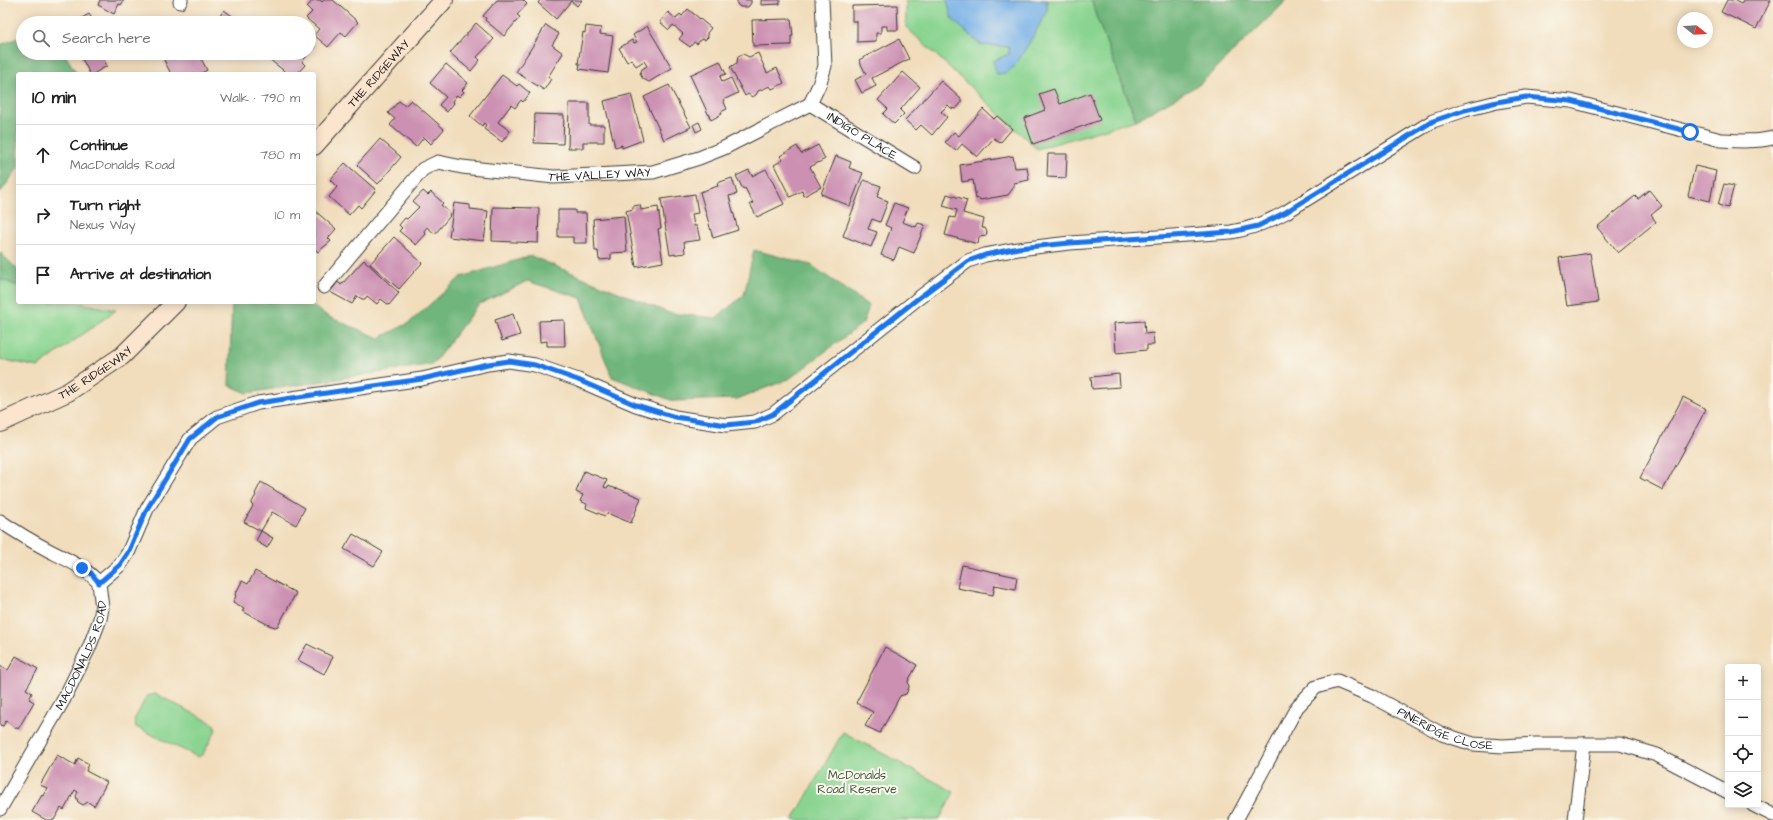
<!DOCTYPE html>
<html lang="en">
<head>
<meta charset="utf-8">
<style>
	body { margin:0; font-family:"Architects Daughter",sans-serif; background:#f6f6f6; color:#222 }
	.controls { position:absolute; right:12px; bottom:12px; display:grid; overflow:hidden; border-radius:4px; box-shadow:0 2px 10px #0003 }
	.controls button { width:36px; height:36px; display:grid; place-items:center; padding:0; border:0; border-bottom:1px solid #e0e0e0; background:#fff; color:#222; font:20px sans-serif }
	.compass { position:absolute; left:1677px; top:12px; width:36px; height:36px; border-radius:50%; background:#fff; box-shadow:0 2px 10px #0003; rotate:108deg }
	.stop { position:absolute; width:12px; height:12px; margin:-9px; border:3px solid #1a73e8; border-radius:50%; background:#fff }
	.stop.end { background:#1a73e8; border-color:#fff; box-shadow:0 1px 4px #0008 }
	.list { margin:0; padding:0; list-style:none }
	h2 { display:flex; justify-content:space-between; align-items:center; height:52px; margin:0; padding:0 16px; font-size:17px }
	h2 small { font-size:13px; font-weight:400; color:#767676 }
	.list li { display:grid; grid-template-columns:26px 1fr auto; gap:12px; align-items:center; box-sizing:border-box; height:60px; padding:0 16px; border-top:1px solid #e0e0e0 }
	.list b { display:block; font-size:15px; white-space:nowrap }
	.list p { margin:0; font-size:13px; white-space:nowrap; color:#767676 }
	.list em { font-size:13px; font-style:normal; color:#767676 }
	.icon { flex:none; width:22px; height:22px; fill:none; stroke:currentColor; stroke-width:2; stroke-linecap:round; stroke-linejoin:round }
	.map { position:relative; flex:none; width:1773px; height:820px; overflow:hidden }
	.search { position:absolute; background:#fff; box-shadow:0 2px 10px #0003; left:16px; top:16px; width:300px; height:44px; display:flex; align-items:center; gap:10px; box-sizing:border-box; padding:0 14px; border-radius:22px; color:#767676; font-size:15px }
	.panel { position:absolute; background:#fff; box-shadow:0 2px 10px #0003; left:16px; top:72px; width:300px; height:232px; border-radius:4px }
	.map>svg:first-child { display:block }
	.green { fill:#8ad491; stroke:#537856 }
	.forest { fill:#6fb67b; stroke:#46694c }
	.water { fill:#77b0e7; stroke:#4a6682 }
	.building { fill:#cc90b2 }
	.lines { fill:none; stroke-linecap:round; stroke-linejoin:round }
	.street-casing { stroke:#3c3934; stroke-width:15 }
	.secondary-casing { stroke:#3c3934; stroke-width:20 }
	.street { stroke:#fff; stroke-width:13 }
	.secondary { stroke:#fbe5cf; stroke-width:18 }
	.route { stroke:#1a73e8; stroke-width:5 }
	.labels { text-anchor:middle; stroke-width:4; stroke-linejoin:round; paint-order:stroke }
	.street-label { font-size:12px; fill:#1c1c1c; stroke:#fbf7ec }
	.park-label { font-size:12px; fill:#425c45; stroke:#fbf7ec }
</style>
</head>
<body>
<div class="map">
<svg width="1773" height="820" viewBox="0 0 1773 820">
	<rect width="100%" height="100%" fill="#fbf7ec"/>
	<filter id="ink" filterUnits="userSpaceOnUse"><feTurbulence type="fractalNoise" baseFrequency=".025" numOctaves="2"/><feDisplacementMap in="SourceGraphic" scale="8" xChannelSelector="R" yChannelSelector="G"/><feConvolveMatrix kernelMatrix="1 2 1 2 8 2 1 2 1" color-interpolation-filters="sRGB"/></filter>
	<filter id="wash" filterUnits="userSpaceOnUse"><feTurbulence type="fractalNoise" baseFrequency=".012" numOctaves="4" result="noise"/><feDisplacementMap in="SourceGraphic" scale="16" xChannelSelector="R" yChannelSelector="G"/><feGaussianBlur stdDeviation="0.9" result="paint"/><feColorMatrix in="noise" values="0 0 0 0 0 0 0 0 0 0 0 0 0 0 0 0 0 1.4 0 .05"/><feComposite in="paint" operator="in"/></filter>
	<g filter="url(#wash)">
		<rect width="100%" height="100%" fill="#f1ddbc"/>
		<g class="green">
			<polygon points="906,0 1092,0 1095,13 1136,120 1037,149 906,27"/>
			<polygon points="0,279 18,286 18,302 75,302 116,310 38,367 0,359"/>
			<polygon points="156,694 214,724 216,730 203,754 198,757 136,727 134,720 147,696"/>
			<polygon points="843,732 954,792 939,820 793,820"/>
		</g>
		<g class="forest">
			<polygon points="1092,0 1287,0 1200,84 1136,120 1095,13"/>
			<polygon points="23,36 23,53 64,53 77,74 18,74 18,168 0,193 0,45"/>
			<polygon points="754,250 811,265 869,306 863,323 789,379 737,399 673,401 612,377 581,298 527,281 478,305 433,364 247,393 229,385 232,302 306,302 329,317 379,338 409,323 461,277 531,256 669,313 716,318 744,295"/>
			<polygon points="0,252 18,270 18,286 0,279"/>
		</g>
		<polygon class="water" points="947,0 1047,0 1047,10 1034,35 1014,67 1005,73 997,74 993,61 1009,54 1009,47 981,45 952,19"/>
		<g id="blocks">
			<g class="building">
				<polygon points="100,0 124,0 121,5 119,4 114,14 98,5"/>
				<polygon points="313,0 320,0 322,2 324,0 333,0 358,22 346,36 341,32 328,47 314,35 319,29 306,18 312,12 307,7"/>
				<polygon points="497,0 523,0 527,4 517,15 520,17 504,36 485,20 486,18 483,16"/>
				<polygon points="540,0 582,0 577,6 571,1 556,19 538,3"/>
				<polygon points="737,0 751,0 751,3 748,7 740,7 737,4"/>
				<polygon points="761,0 780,0 780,4 761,5"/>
				<polygon points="1727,0 1733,0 1741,4 1743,0 1771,0 1756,29 1721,12"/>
				<polygon points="897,5 898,30 887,30 887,26 881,26 881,33 876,33 876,41 857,42 857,21 852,21 852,6"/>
				<polygon points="688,9 711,28 707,33 708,37 705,40 701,39 697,44 694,42 690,47 679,39 683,34 673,25 669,30 660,22 668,12 676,19 680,14 682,16"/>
				<polygon points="224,10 242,23 215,23"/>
				<polygon points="89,14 95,23 73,23"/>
				<polygon points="791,19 793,36 791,36 791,45 753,46 752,20"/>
				<polygon points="476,23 494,39 477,57 480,60 471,71 450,53"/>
				<polygon points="546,25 559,34 552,45 563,53 548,77 551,79 544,90 516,72"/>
				<polygon points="586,26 601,28 600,34 613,36 608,73 579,69 580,64 578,64 583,32 585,33"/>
				<polygon points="647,26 672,68 649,82 643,79 640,74 642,69 647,66 644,61 636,66 631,59 627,62 619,48 632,40 634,43 637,42 633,35"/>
				<polygon points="899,39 909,59 872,78 876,86 862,93 855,80 866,74 859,60"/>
				<polygon points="309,41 315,46 302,62 305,65 297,74 288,74 269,59 274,53 309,53"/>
				<polygon points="79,53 100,53 107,66 93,74 90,74"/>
				<polygon points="164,53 198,53 207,70 200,74 171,74 161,54"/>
				<polygon points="758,53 767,73 777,68 784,83 772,89 770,86 758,91 756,95 752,97 748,94 745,96 730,67 737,63 738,56 743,54 749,57"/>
				<polygon points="720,61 726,74 720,76 722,82 731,78 738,93 723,100 727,109 721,112 722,114 711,120 690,75"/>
				<polygon points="446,64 468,83 462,90 464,92 459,97 457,95 452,101 454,103 447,112 439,105 446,97 430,83"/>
				<polygon points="903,72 920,87 900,110 904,114 894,124 883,114 888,109 878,100"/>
				<polygon points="502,75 517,86 519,84 530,93 523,102 521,100 515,108 511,105 498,122 510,131 502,142 484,129 486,125 484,123 482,126 470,116"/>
				<polygon points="941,81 961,99 961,103 956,109 951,108 948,105 941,112 947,117 932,135 921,125 916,130 905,120"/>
				<polygon points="669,85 691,127 664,140 644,97"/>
				<polygon points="1054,89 1060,104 1090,93 1100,120 1033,144 1024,118 1045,110 1039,94"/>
				<polygon points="631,94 643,140 622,148 622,145 615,147 604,101"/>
				<polygon points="411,100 444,129 431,144 424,137 416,147 390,125 395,119 388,113 399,101 405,106"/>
				<polygon points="569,103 589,103 589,125 604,125 604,142 583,142 583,148 568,148"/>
				<polygon points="983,109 994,119 997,116 1012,129 1000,143 994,138 977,157 962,144 956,151 945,142 954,132 959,136"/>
				<polygon points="535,114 564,115 563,144 534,143"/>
				<polygon points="699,122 702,129 696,132 693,125"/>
				<polygon points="380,139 401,157 378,184 357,165"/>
				<polygon points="818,145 825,159 810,167 821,187 804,196 802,191 790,197 774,165 783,160 780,156 797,146 801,154"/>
				<polygon points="1048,154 1067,154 1066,178 1047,177"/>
				<polygon points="836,156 851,162 849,168 863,173 850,206 821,194"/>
				<polygon points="1013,156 1015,168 1027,167 1029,180 1014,183 1014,187 1008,195 980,200 979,198 976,199 973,180 962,182 960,165"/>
				<polygon points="345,163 376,190 361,208 358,205 349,215 329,197 337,187 330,180"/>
				<polygon points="1695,166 1716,171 1710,201 1688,196"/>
				<polygon points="766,169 784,204 757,217 750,204 753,203 745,188 743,189 736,176 749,170 752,176"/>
				<polygon points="732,178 737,194 729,196 738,230 713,238 700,192 718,186 717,183"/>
				<polygon points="864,180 881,186 877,197 888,201 880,222 872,219 868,229 877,232 871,247 843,236"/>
				<polygon points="1724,184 1734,186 1728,208 1718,205"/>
				<polygon points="1649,190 1662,206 1651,215 1656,222 1618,253 1597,227 1635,196 1638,199"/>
				<polygon points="423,191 428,195 431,192 443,203 441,205 450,213 449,215 450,216 435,234 427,227 424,231 426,234 416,245 399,231 402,228 399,225 405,218 407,219 419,207 413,202"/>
				<polygon points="695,194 698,213 692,214 694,226 697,226 700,240 684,242 685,253 670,255 661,199"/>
				<polygon points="947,194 967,200 963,213 984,219 982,228 985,228 987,232 986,236 979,237 978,244 945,235 950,217 955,218 957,210 943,206"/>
				<polygon points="454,203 470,205 470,209 488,211 484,241 449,237"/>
				<polygon points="894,203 908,208 902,222 916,227 918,223 925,225 914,253 899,247 894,260 881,255 891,228 885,225"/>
				<polygon points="640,205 641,210 658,207 661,228 658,229 663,262 636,267 626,211 633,209 633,206"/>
				<polygon points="493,207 539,208 538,243 492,241"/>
				<polygon points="314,210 336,229 328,238 331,241 318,252 314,248"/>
				<polygon points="558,210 575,210 575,213 586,213 587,243 573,243 573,237 558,237"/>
				<polygon points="624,216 627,252 611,253 611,259 599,260 598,251 595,251 593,219"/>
				<polygon points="394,237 422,263 399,289 370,264"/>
				<polygon points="1590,253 1598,302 1567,306 1559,258"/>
				<polygon points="364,260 399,293 389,305 381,299 377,304 367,296 365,299 362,299 357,296 352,304 330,292 338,282 341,285"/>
				<polygon points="513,314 520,335 502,341 495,320"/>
				<polygon points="564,320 565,346 547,346 547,341 540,342 539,321"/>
				<polygon points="1144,321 1145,334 1153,333 1154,345 1147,345 1147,350 1116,353 1114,323"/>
				<polygon points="1119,374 1120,387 1092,389 1091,377"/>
				<polygon points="1683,397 1706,409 1663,490 1640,478"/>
				<polygon points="584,471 607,480 604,487 607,488 608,486 617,489 617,488 641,498 631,523 607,513 605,516 586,508 587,504 580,501 583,495 576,492"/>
				<polygon points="261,482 305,508 296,525 272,512 261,531 244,522 253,506 251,504 256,495 255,494"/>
				<polygon points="261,531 273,538 267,548 256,541"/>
				<polygon points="353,534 383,552 374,566 344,549"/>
				<polygon points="962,565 1017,577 1015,589 995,585 993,595 957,588"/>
				<polygon points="255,571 296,593 278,626 275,627 269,625 242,611 244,608 233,602 236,596 235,595 242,581 248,584"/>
				<polygon points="307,644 333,657 324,674 298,660"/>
				<polygon points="885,647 917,665 908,681 909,687 906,694 900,696 880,733 865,726 873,712 856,703"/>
				<polygon points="16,656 38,669 26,689 32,693 29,699 34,702 18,729 6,721 3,726 0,725 0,666 8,670"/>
				<polygon points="57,755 75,765 78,758 89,764 86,771 107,782 94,806 88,802 83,805 78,802 76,796 78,792 75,790 64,810 61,808 54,820 46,820 32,812 42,795 43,796 47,788 40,785"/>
			</g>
		</g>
	</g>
	<g filter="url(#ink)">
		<use href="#blocks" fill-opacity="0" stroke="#3c3934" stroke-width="1"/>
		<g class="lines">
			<defs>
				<g id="street">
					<polyline points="180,2 181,0"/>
					<path id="s1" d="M810 104 915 168"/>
					<path id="s2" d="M324 287 423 169 438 162 462 167 554 177 653 172 699 158 724 148 810 104 819 85 825 66 822 0"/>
					<path d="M0 521C16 532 33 542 50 551 68 560 86 568 99 583"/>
					<path d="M99 583 120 565 128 553 147 509 190 439 217 417 258 403 422 379 488 364 509 361 535 365 578 380 636 405 675 417 726 425 755 422 773 414 916 300 968 261 985 255 1018 249 1070 243 1231 232C1251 229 1268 222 1286 212L1433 121 1465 110 1497 102 1526 97 1571 101 1721 140C1739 141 1756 142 1773 138"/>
					<polyline points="1753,805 1773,815"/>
					<path id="s3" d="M0 809 64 699 89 648 100 619 102 608 99 583"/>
					<path id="s4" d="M1236 820 1297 707 1316 687 1337 681 1372 696 1442 734 1473 744 1503 746 1536 744H1620L1657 755 1728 792"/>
					<polyline points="1575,820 1584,744"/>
				</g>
				<g id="secondary">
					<path id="s5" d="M314 146 444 0"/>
					<path id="s6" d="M0 423 68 392 122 356 176 302"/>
				</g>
			</defs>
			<use href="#street" class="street-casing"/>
			<use href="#secondary" class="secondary-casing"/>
			<use href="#street" class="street"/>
			<use href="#secondary" class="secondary"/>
		</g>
	</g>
	<g class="lines" filter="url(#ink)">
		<polyline class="route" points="82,568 91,573 99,583 120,565 128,553 147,509 190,439 217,417 258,403 422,379 488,364 509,361 535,365 578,380 636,405 675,417 726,425 755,422 773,414 916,300 968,261 985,255 1018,248 1070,243 1231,232 1258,226 1286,212 1433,121 1465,110 1497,102 1526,97 1571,101 1690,132"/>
	</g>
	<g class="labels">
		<g class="street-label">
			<text dy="4" stroke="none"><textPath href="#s5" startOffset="97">THE RIDGEWAY</textPath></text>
			<text dy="4" stroke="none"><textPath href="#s1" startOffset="61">INDIGO PLACE</textPath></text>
			<text dy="4" stroke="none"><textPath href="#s2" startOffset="333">THE VALLEY WAY</textPath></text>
			<text dy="4" stroke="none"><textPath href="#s6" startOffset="108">THE RIDGEWAY</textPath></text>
			<text dy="4" stroke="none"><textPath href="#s3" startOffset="175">MACDONALDS ROAD</textPath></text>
			<text dy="4" stroke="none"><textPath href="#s4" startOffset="297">PINERIDGE CLOSE</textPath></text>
		</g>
		<g class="park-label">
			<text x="857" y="779">McDonalds<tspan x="857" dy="14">Road Reserve</tspan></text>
		</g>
	</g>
</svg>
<div class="controls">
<button>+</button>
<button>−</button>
<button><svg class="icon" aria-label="locate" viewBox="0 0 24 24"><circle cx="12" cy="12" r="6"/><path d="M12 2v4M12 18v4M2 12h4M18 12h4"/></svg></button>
<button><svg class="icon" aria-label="layers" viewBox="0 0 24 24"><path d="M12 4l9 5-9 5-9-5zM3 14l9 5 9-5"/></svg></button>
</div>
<svg class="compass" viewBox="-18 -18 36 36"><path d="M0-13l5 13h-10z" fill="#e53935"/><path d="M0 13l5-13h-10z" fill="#767676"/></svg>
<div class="stop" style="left:1690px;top:132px"></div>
<div class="stop end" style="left:82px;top:568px"></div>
<div class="search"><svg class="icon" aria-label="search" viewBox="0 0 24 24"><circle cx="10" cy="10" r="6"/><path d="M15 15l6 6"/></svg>Search here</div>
<section class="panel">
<h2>10 min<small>Walk · 790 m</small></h2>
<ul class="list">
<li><svg class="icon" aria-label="ahead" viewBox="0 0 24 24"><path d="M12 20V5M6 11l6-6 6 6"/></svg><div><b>Continue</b><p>MacDonalds Road</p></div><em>780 m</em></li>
<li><svg class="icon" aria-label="right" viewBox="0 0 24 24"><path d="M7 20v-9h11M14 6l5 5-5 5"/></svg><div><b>Turn right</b><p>Nexus Way</p></div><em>10 m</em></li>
<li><svg class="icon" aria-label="arrive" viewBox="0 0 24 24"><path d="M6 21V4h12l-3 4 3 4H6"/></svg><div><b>Arrive at destination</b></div></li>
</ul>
</section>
</div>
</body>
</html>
